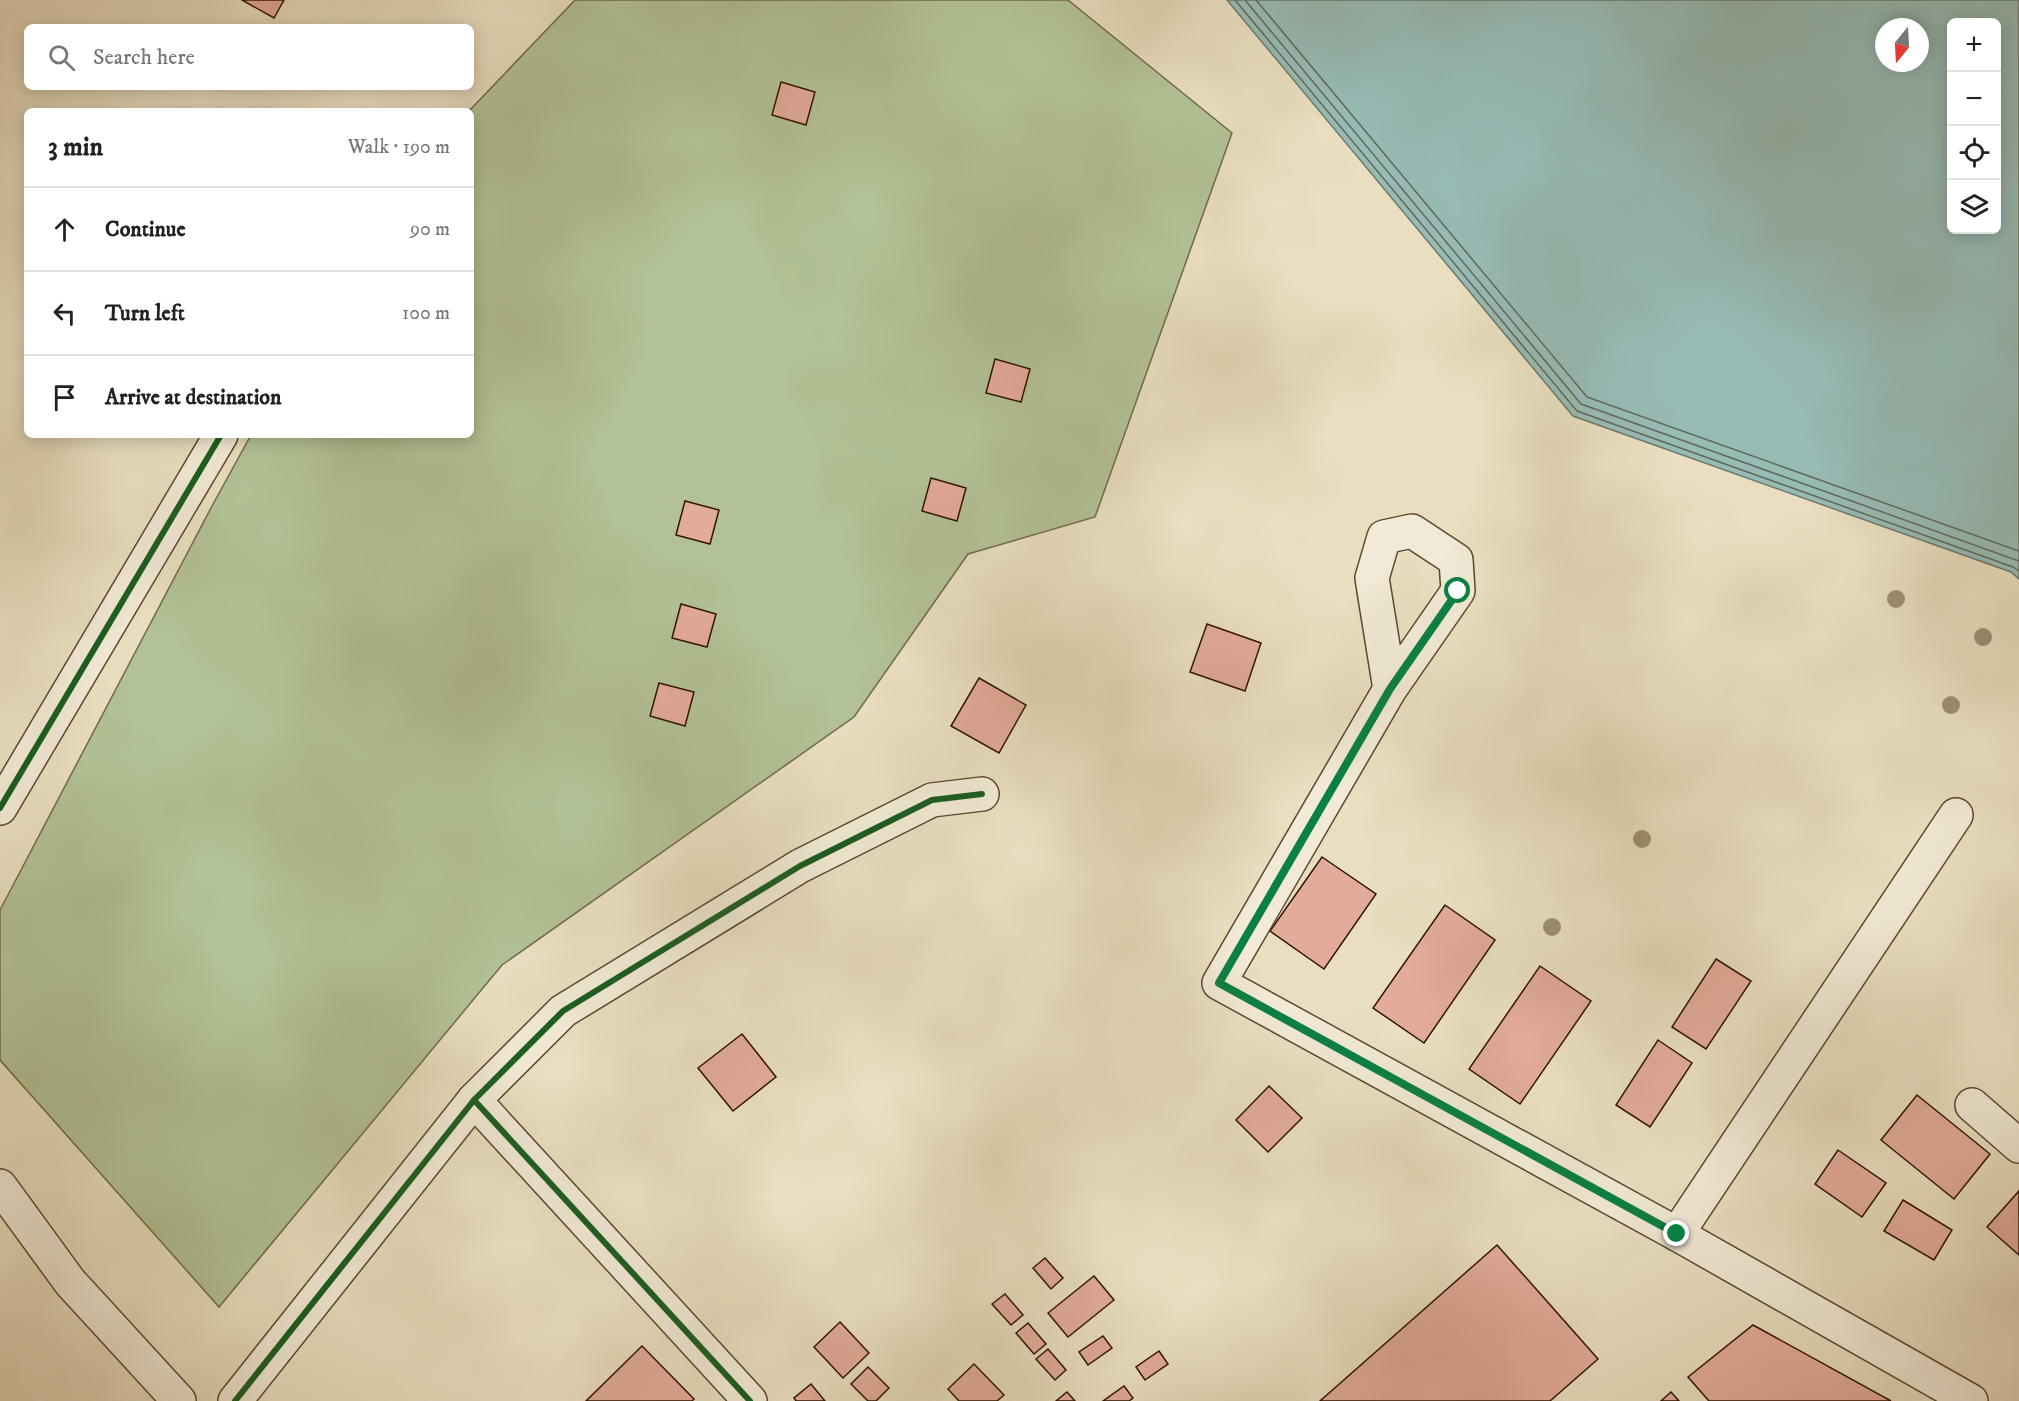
<!DOCTYPE html>
<html lang="en">
<head>
<meta charset="utf-8">
<style>
	body { margin:0; font-family:"IM FELL DW Pica",serif; background:#f2f2f2; color:#222 }
	.controls { position:absolute; right:18px; top:18px; display:grid; overflow:hidden; border-radius:9px; box-shadow:0 3px 15px #0003 }
	.controls button { width:54px; height:54px; display:grid; place-items:center; padding:0; border:0; border-bottom:2px solid #e0e0e0; background:#fff; color:#222; font:30px sans-serif }
	.compass { position:absolute; left:1875px; top:18px; width:54px; height:54px; border-radius:50%; background:#fff; box-shadow:0 3px 15px #0003; rotate:198deg }
	.stop { position:absolute; width:18px; height:18px; margin:-14px; border:4px solid #0b8043; border-radius:50%; background:#fff }
	.stop.end { background:#0b8043; border-color:#fff; box-shadow:0 2px 6px #0008 }
	.list { margin:0; padding:0; list-style:none }
	h2 { display:flex; justify-content:space-between; align-items:center; height:78px; margin:0; padding:0 24px; font-size:26px }
	h2 small { font-size:20px; font-weight:400; color:#767676 }
	.list li { display:grid; grid-template-columns:39px 1fr auto; gap:18px; align-items:center; box-sizing:border-box; height:84px; padding:0 24px; border-top:2px solid #e0e0e0 }
	.list b { display:block; font-size:22px; white-space:nowrap }
	.list em { font-size:20px; font-style:normal; color:#767676 }
	.icon { flex:none; width:33px; height:33px; fill:none; stroke:currentColor; stroke-width:2; stroke-linecap:round; stroke-linejoin:round }
	.map { position:relative; flex:none; width:2019px; height:1401px; overflow:hidden }
	.search { position:absolute; background:#fff; box-shadow:0 3px 15px #0003; left:24px; top:24px; width:450px; height:66px; display:flex; align-items:center; gap:15px; box-sizing:border-box; padding:0 21px; border-radius:9px; color:#767676; font-size:22px }
	.panel { position:absolute; background:#fff; box-shadow:0 3px 15px #0003; left:24px; top:108px; width:450px; height:330px; border-radius:9px }
	.map>svg:first-child { display:block }
	.green { fill:#b2c296; stroke:#716a4b; stroke-width:1.5 }
	.water { fill:#97bcb6; stroke:#6e786d; stroke-width:1.5; fill-rule:evenodd }
	.lines { fill:none; stroke-linecap:round; stroke-linejoin:round }
	.shore { stroke:#64685b; stroke-width:1.5 }
	.building { fill:#e2ab9a; stroke:#301300; stroke-width:1.5 }
	.minor-casing { stroke:#5e4630; stroke-width:36 }
	.minor { stroke:#f1ead6; stroke-width:33 }
	.cycleway-casing { stroke:#f1ead6; stroke-width:10 }
	.cycleway { stroke:#1b5e20; stroke-width:6 }
	.tree { fill:#9d9073 }
	.route { stroke:#0b8043; stroke-width:8 }
</style>
</head>
<body>
<div class="map">
<svg width="2019" height="1401" viewBox="0 0 2019 1401">
	<rect width="100%" height="100%" fill="#e9dfc0"/>
	<filter id="stains"><feTurbulence type="fractalNoise" baseFrequency=".00333" numOctaves="4"/><feColorMatrix values="0 0 0 0 .2 0 0 0 0 .09 0 0 0 0 .02 0 0 0 .5 -.17"/></filter>
	<radialGradient id="worn" r=".72"><stop offset=".6" stop-color="#630" stop-opacity="0"/><stop offset="1" stop-color="#630" stop-opacity=".3"/></radialGradient>
	<polygon class="green" points="575,0 1068,0 1232,133 1095,517 968,554 854,717 502,965 219,1307 0,1060 0,910 212,506 251,435 471,435 469,111"/>
	<path class="water" d="M1227 0H2019V579L2011 572 1573 416ZM1952 22H1996V230H1952ZM1884 27H1920V63H1884Z"/>
	<g class="lines">
		<g class="shore">
			<polyline points="1235,0 1577,411 2013,567 2019,571"/>
			<polyline points="1245,0 1581,404 2019,561"/>
			<polyline points="1256,0 1587,397 2019,551"/>
		</g>
	</g>
	<g class="building">
		<polygon points="242,0 284,0 274,18"/>
		<polygon points="781,82 815,92 806,125 772,115"/>
		<polygon points="995,359 1030,369 1021,402 986,393"/>
		<polygon points="931,478 966,488 957,521 922,511"/>
		<polygon points="685,501 719,510 710,544 676,535"/>
		<polygon points="681,604 716,614 707,647 672,638"/>
		<polygon points="1207,624 1261,643 1245,691 1190,672"/>
		<polygon points="979,678 1026,705 999,753 951,726"/>
		<polygon points="659,683 694,692 685,726 650,716"/>
		<polygon points="1322,857 1376,894 1324,969 1270,931"/>
		<polygon points="1445,905 1495,940 1424,1043 1373,1008"/>
		<polygon points="1716,959 1751,981 1706,1049 1672,1027"/>
		<polygon points="1540,966 1591,1001 1520,1104 1469,1069"/>
		<polygon points="742,1034 776,1077 733,1111 698,1068"/>
		<polygon points="1658,1040 1692,1063 1650,1127 1616,1105"/>
		<polygon points="1269,1086 1302,1118 1268,1152 1236,1120"/>
		<polygon points="1917,1095 1990,1154 1954,1199 1881,1140"/>
		<polygon points="1838,1150 1886,1183 1862,1217 1815,1184"/>
		<polygon points="2019,1191 2019,1255 1987,1227"/>
		<polygon points="1903,1200 1952,1230 1934,1260 1884,1231"/>
		<polygon points="1497,1245 1598,1359 1550,1401 1320,1401"/>
		<polygon points="1045,1258 1063,1278 1051,1289 1033,1268"/>
		<polygon points="1094,1276 1114,1300 1068,1337 1048,1313"/>
		<polygon points="1005,1294 1023,1315 1011,1325 992,1304"/>
		<polygon points="840,1322 869,1353 843,1378 814,1347"/>
		<polygon points="1028,1323 1046,1344 1034,1354 1016,1333"/>
		<polygon points="1753,1325 1891,1401 1709,1401 1688,1377"/>
		<polygon points="1103,1336 1112,1348 1088,1365 1079,1352"/>
		<polygon points="642,1346 694,1399 692,1401 586,1401"/>
		<polygon points="1048,1349 1066,1370 1055,1380 1036,1359"/>
		<polygon points="1159,1351 1168,1364 1145,1380 1136,1367"/>
		<polygon points="974,1364 1004,1395 997,1401 959,1401 948,1389"/>
		<polygon points="868,1367 889,1388 876,1401 868,1401 851,1384"/>
		<polygon points="811,1384 825,1401 796,1401 794,1398"/>
		<polygon points="1124,1386 1133,1398 1129,1401 1103,1401"/>
		<polygon points="1067,1392 1075,1401 1056,1401"/>
		<polygon points="1671,1392 1679,1401 1661,1401"/>
	</g>
	<g class="lines">
		<defs>
			<g id="minor">
				<polyline points="1390,689 1372,578 1384,537 1412,531 1456,560 1458,591 1390,689 1219,983 1677,1234 1971,1401"/>
				<polyline points="0,808 221,435"/>
				<polyline points="474,1100 563,1011 800,866 932,800 982,794"/>
				<polyline points="1972,1105 2019,1146"/>
				<polyline points="0,1186 70,1282 179,1401"/>
				<polyline points="1677,1234 1956,815"/>
				<polyline points="235,1401 474,1100 750,1401"/>
			</g>
		</defs>
		<use href="#minor" class="minor-casing"/>
		<use href="#minor" class="minor"/>
		<defs>
			<g id="cycleway">
				<polyline points="0,808 221,435"/>
				<polyline points="474,1100 563,1011 800,866 932,800 982,794"/>
				<polyline points="235,1401 474,1100 750,1401"/>
			</g>
		</defs>
		<use href="#cycleway" class="cycleway-casing"/>
		<use href="#cycleway" class="cycleway"/>
	</g>
	<g class="tree">
		<circle cx="1896" cy="599" r="9"/>
		<circle cx="1983" cy="637" r="9"/>
		<circle cx="1951" cy="705" r="9"/>
		<circle cx="1642" cy="839" r="9"/>
		<circle cx="1552" cy="927" r="9"/>
	</g>
	<g class="lines">
		<polyline class="route" points="1458,591 1390,689 1219,983 1677,1234"/>
	</g>
	<rect width="100%" height="100%" filter="url(#stains)"/>
	<rect width="100%" height="100%" fill="url(#worn)"/>
</svg>
<div class="controls">
<button>+</button>
<button>−</button>
<button><svg class="icon" aria-label="locate" viewBox="0 0 24 24"><circle cx="12" cy="12" r="6"/><path d="M12 2v4M12 18v4M2 12h4M18 12h4"/></svg></button>
<button><svg class="icon" aria-label="layers" viewBox="0 0 24 24"><path d="M12 4l9 5-9 5-9-5zM3 14l9 5 9-5"/></svg></button>
</div>
<svg class="compass" viewBox="-18 -18 36 36"><path d="M0-13l5 13h-10z" fill="#e53935"/><path d="M0 13l5-13h-10z" fill="#767676"/></svg>
<div class="stop" style="left:1458px;top:591px"></div>
<div class="stop end" style="left:1677px;top:1234px"></div>
<div class="search"><svg class="icon" aria-label="search" viewBox="0 0 24 24"><circle cx="10" cy="10" r="6"/><path d="M15 15l6 6"/></svg>Search here</div>
<section class="panel">
<h2>3 min<small>Walk · 190 m</small></h2>
<ul class="list">
<li><svg class="icon" aria-label="ahead" viewBox="0 0 24 24"><path d="M12 20V5M6 11l6-6 6 6"/></svg><div><b>Continue</b></div><em>90 m</em></li>
<li><svg class="icon" aria-label="left" viewBox="0 0 24 24"><path d="M17 20v-9H6M10 6l-5 5 5 5"/></svg><div><b>Turn left</b></div><em>100 m</em></li>
<li><svg class="icon" aria-label="arrive" viewBox="0 0 24 24"><path d="M6 21V4h12l-3 4 3 4H6"/></svg><div><b>Arrive at destination</b></div></li>
</ul>
</section>
</div>
</body>
</html>
